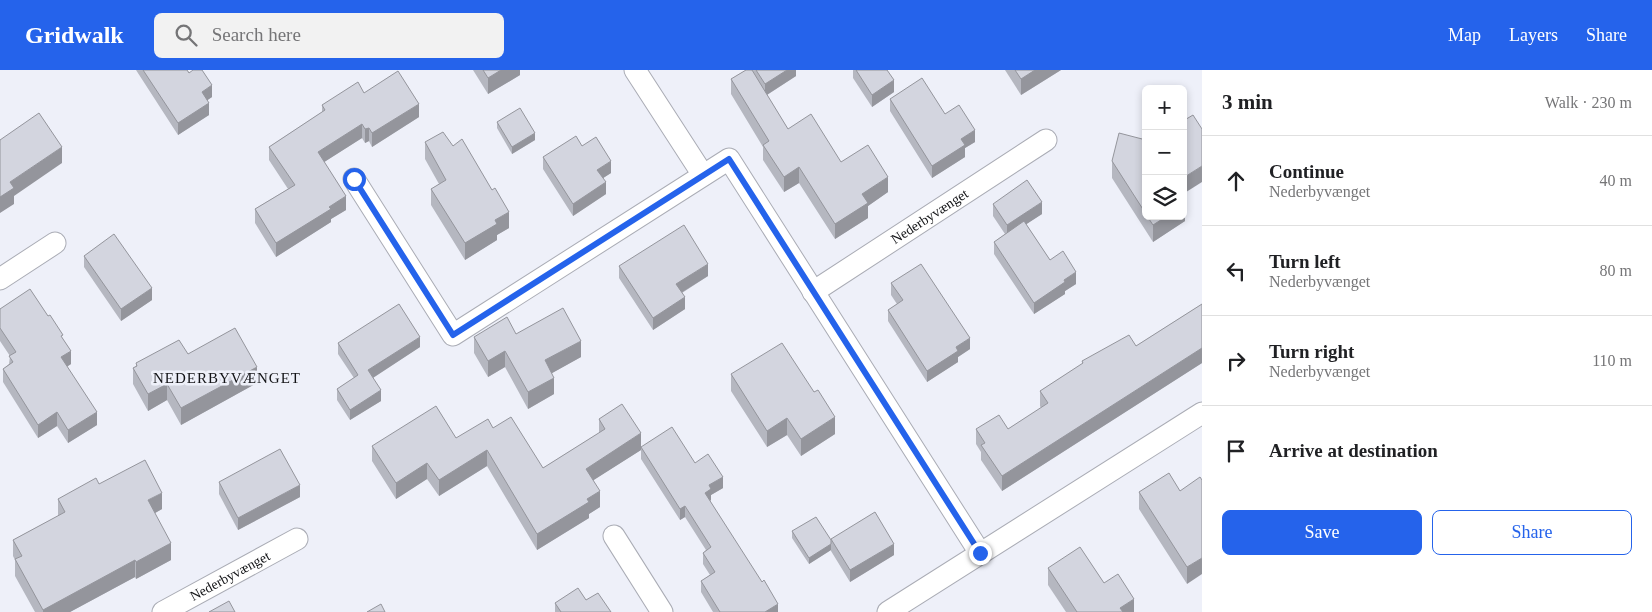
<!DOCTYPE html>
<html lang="en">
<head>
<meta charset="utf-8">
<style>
	body { margin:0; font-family:Georgia,serif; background:#f2f2f2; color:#202124 }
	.controls { position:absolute; right:15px; top:15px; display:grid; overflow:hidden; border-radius:8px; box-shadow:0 2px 8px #0003 }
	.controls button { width:45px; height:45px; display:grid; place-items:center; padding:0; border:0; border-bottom:1px solid #e0e0e0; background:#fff; color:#202124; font:25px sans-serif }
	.stop { position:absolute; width:15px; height:15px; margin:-11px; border:4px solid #2563eb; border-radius:50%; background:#fff }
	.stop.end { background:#2563eb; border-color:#fff; box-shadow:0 1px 5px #0008 }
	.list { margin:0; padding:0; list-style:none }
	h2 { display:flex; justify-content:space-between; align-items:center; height:65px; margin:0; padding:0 20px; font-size:21px }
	h2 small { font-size:16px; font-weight:400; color:#757577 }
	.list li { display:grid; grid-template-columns:32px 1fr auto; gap:15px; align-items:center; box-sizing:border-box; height:90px; padding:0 20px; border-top:1px solid #e0e0e0 }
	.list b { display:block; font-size:19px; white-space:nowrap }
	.list p { margin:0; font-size:16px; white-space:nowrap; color:#757577 }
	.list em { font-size:16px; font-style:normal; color:#757577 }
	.actions { display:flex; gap:10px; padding:15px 20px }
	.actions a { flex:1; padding:11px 0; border:1px solid #2563eb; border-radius:8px; text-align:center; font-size:18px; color:#2563eb }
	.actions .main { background:#2563eb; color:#fff }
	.icon { flex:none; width:28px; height:28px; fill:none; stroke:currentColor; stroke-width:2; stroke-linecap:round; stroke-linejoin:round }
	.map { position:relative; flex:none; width:1202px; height:542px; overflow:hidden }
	header { display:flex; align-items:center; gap:30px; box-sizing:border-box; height:70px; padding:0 25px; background:#2563eb; color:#fff }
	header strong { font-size:24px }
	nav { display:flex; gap:28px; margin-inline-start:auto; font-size:18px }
	.search { width:350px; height:45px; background:#f2f2f2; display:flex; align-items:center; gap:12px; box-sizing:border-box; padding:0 18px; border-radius:8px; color:#757577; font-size:19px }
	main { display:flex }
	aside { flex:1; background:#fff }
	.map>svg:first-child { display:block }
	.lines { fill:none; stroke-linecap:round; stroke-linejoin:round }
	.minor-casing { stroke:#aaacb5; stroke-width:23 }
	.minor { stroke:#fff; stroke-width:21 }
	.wall { fill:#b5b7c0 }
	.shaded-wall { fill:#94959c }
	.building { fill:#d3d5df; stroke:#94959c }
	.route { stroke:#2563eb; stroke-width:6 }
	.labels { text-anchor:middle; stroke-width:5; stroke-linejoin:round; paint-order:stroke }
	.street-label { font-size:14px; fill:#121316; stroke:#eef0f9 }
	.neighbourhood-label { font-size:15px; letter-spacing:1px; fill:#121316; stroke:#eef0f9 }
</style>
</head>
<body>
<header>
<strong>Gridwalk</strong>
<div class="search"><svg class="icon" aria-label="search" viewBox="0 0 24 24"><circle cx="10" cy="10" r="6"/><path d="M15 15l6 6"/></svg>Search here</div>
<nav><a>Map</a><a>Layers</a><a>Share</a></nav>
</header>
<main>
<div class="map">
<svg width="1202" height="542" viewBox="0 0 1202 542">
	<rect width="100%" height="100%" fill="#eef0f9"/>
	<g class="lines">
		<defs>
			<g id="minor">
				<polyline points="635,0 703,105"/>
				<polyline points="354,109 453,265 729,89 980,483"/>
				<polyline points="0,209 55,173"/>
				<path id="s1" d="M813 222 1046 70"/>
				<polyline points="614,466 662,542"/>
				<path id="s2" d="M163 542 297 469"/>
				<polyline points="888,542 1202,343"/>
			</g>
		</defs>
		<use href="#minor" class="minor-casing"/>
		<use href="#minor" class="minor"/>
	</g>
	<g class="wall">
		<polygon points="136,0 187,0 212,27 207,30 209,45 178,65"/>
		<polygon points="473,0 520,0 520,5 488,24"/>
		<polygon points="746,0 796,0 796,6 767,25 788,59 888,122 868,136 868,148 835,169 799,113 784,122 763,90 763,77 731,24 731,9"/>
		<polygon points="853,0 887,0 894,22 872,37 853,8"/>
		<polygon points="1005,0 1061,0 1021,25"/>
		<polygon points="364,23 419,47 372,77 369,71 365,73 362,68 324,92 346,140 331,149 331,152 276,187 255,153 255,139 288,119 269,90 269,77 322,42 322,35"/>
		<polygon points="890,29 945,44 975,72 965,78 965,87 932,108 890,41"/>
		<polygon points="497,52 535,70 512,84 497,58"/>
		<polygon points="1146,70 1146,146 1183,146 1185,151 1153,172 1112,108 1112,91"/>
		<polygon points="425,72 509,158 497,165 497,170 465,190 431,135 431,119 439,114 425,89"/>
		<polygon points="582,76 611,103 603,108 606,124 573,146 543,99 543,87"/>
		<polygon points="993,134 1042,144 1026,154 1050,190 1076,214 1065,221 1065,224 1034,244 994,184 994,172 1005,164 993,146"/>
		<polygon points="84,186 152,230 121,251 84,197"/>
		<polygon points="619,196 708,206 682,223 685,239 653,260 619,208"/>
		<polygon points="891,213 970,279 958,287 958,292 927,312 888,251 888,240 897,234 891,225"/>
		<polygon points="1202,234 1202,293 1002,421 981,390 981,382 976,374 976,359 1008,359 1041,338 1040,336 1040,321 1082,294 1082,291 1136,276"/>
		<polygon points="0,239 63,270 71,294 67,296 97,355 68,373 57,356 38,368 3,312 3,299 9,294 10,286 0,271"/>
		<polygon points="516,264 581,287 552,303 554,324 528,339 505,297 488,307 474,283 474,267"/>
		<polygon points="338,273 420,277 373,308 381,331 350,350 337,330 337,319 354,308 338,284"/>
		<polygon points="188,284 257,313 181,355 167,330 148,341 133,314 133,298 136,296 136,293"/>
		<polygon points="731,304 835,364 801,386 787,365 767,377 731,321"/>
		<polygon points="599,349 641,377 695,393 723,418 711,425 711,430 710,431 778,542 713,542 701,522 701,511 710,505 703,494 703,483 706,480 685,447 680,450 641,389 641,380 593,410 600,437 589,444 589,448 537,480 487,396 439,426 427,409 396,429 372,391 372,376 456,368 543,398 599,363"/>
		<polygon points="1202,410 1187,514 1139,439 1139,422 1180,421"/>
		<polygon points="219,412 300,427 238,460 219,424"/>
		<polygon points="99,414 162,439 155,443 171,490 136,509 135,507 70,542 35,542 15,506 15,490 13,486 13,470 58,446 58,429"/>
		<polygon points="792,461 831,470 894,485 850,512 831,481 831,480 809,494 792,468"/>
		<polygon points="1048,498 1104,513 1134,542 1066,542 1048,515"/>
		<polygon points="586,530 611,542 555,542 555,533"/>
	</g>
	<g class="shaded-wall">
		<polygon points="501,0 520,0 520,5 488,24 488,8"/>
		<polygon points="787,0 796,0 796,6 765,26 765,14"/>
		<polygon points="1035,0 1061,0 1021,25 1021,9"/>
		<polygon points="894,10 894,22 872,37 872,25"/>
		<polygon points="212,15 212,27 202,34 202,22"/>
		<polygon points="209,33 209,45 178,65 178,53"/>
		<polygon points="419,34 419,47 372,77 372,63"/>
		<polygon points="362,54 362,68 318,96 318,82"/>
		<polygon points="369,58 369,71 365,73 365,59"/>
		<polygon points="975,60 975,72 965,78 965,87 932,108 932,96 961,69"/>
		<polygon points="535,63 535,70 512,84 512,77"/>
		<polygon points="62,77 62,93 14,126 14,134 0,143 0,127 10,112"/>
		<polygon points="611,91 611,103 597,112 597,100"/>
		<polygon points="1202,96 1202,112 1183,124 1183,108"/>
		<polygon points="799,97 799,113 784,122 784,107"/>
		<polygon points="888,107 888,122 868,136 868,148 835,169 835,154 862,124"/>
		<polygon points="606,112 606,124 573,146 573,134"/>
		<polygon points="346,126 346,140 331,149 331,152 276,187 276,173 329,137"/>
		<polygon points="1042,132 1042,144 1007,167 1007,155"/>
		<polygon points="1185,134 1185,151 1153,172 1153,155 1167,146 1183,146 1183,136"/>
		<polygon points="509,142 509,158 497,165 497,170 465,190 465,173 495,150"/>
		<polygon points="708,194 708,206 676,226 676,214"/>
		<polygon points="1076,202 1076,214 1065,221 1065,224 1034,244 1034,233 1064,210"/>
		<polygon points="152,218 152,230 121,251 121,239"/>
		<polygon points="685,227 685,239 653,260 653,248"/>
		<polygon points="420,267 420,277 368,311 368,300"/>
		<polygon points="970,268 970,279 958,287 958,292 927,312 927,301 956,277"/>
		<polygon points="581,271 581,287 545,307 545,290"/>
		<polygon points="1202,278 1202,293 1002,421 1002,406"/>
		<polygon points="71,281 71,294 61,301 61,287"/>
		<polygon points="505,281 505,297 488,307 488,291"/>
		<polygon points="257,297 257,313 181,355 181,338"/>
		<polygon points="554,308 554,324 528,339 528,322"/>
		<polygon points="167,314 167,330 148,341 148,324"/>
		<polygon points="381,320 381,331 350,350 350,340"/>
		<polygon points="57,342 57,356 38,368 38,355"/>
		<polygon points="97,342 97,355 68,373 68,360"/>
		<polygon points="835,347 835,364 801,386 801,369"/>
		<polygon points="787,348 787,365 767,377 767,361"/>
		<polygon points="641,363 641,379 641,377 641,380 586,415 586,399"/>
		<polygon points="487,380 487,396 439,426 439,410"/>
		<polygon points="427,393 427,409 396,429 396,413"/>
		<polygon points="723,407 723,418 711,425 711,430 705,434 705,423 709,415"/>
		<polygon points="300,415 300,427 238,460 238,448"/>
		<polygon points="600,421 600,437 589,444 589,448 537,480 537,464 587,429"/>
		<polygon points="162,423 162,439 148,447 148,430"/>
		<polygon points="685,436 685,447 680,450 680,439"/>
		<polygon points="171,473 171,490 136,509 136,492"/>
		<polygon points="831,474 831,480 809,494 809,488"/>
		<polygon points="894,474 894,485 850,512 850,500"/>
		<polygon points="1202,488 1202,504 1187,514 1187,497"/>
		<polygon points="135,490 135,507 70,542 43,542 43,540"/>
		<polygon points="1134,529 1134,542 1120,542 1120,538"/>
		<polygon points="778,534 778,542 765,542"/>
	</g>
	<g class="building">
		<polygon points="143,0 187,0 189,3 193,0 202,0 212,15 202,22 209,33 178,53"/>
		<polygon points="483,0 501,0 488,8"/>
		<polygon points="746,0 752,0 788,59 811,44 841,92 868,75 888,107 862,124 868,133 835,154 799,97 784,107 763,75 769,71 731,9"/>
		<polygon points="756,0 787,0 765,14"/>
		<polygon points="856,0 887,0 894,10 872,25"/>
		<polygon points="1015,0 1035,0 1021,9"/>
		<polygon points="398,1 419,34 372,63 369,58 365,59 362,54 318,82 346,126 329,137 331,139 276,173 255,139 295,115 269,77 325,40 322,35 358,12 364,23"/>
		<polygon points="922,8 945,44 959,35 975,60 961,69 965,75 932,96 890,29"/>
		<polygon points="520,38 535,63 512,77 497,52"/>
		<polygon points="39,43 62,77 10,112 14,118 0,127 0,70"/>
		<polygon points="1193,45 1202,59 1202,96 1183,108 1183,51"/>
		<polygon points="443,62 453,76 462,69 492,120 495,118 509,142 495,150 497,154 465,173 431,119 446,110 425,72"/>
		<polygon points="1119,63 1146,70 1146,144 1112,91"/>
		<polygon points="576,66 582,76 596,67 611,91 597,100 606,112 573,134 543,87"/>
		<polygon points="1027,110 1042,132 1007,155 993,134"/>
		<polygon points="1147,146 1167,146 1153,155"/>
		<polygon points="1024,151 1050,190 1063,181 1076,202 1064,210 1065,212 1034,233 994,172"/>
		<polygon points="684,155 708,194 676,214 685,227 653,248 619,196"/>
		<polygon points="114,164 152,218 121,239 84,186"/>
		<polygon points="921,194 970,268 956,277 958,281 927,301 888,240 903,230 891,213"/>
		<polygon points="30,219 48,246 50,245 63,265 61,266 71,281 61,287 97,342 68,360 57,342 38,355 3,299 13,292 9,286 16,282 0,258 0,239"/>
		<polygon points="399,234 420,267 368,300 381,320 350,340 337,319 358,305 338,273"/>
		<polygon points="1202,234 1202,278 1002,406 981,375 985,373 976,359 999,345 1008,359 1048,333 1040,321 1083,293 1082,291 1129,265 1136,276"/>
		<polygon points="563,238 581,271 545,290 554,308 528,322 505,281 488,291 474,267 507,247 516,264"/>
		<polygon points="235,258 257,297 181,338 167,314 148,324 133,298 137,296 136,293 179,270 188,284"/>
		<polygon points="782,273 814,322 818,320 835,347 801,369 787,348 767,361 731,304"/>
		<polygon points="622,334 641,363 586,399 600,421 587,429 589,432 537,464 487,380 439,410 427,393 396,413 372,376 436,336 456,368 488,349 493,358 511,347 543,398 605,359 599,349"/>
		<polygon points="672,357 695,393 708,384 723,407 709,415 711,419 705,423 762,512 764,510 778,534 765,542 720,542 701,511 715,502 703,483 711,477 685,436 680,439 641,377"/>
		<polygon points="280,379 300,415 238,448 219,412"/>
		<polygon points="145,390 162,423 148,430 171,473 136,492 135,490 43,540 15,489 22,486 13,470 65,442 58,429 96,408 99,414"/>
		<polygon points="1169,403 1180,421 1200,407 1202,410 1202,488 1187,497 1139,422"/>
		<polygon points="875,442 894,474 850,500 831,469"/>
		<polygon points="816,447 831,470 831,474 809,488 792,461"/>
		<polygon points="1080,477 1104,513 1118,504 1134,529 1120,538 1123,542 1077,542 1048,498"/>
		<polygon points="578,518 586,530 598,523 611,542 561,542 555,533"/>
		<polygon points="229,531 235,542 209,542"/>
		<polygon points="381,534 385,542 367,542"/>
	</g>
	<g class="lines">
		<polyline class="route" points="354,109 453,265 729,89 980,483"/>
	</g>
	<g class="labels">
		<g class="street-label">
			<text dy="5" stroke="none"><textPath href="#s1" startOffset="139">Nederbyvænget</textPath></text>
			<text dy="5" stroke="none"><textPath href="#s2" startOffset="76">Nederbyvænget</textPath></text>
		</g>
		<g class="neighbourhood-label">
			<text x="227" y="313">NEDERBYVÆNGET</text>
		</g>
	</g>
</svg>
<div class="controls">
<button>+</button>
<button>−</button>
<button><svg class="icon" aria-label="layers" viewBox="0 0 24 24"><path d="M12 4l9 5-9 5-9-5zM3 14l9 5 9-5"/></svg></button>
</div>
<div class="stop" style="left:354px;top:109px"></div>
<div class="stop end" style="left:980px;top:483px"></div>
</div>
<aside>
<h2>3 min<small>Walk · 230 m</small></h2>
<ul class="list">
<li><svg class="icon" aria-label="ahead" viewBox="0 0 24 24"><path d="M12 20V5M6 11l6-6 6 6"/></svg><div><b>Continue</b><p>Nederbyvænget</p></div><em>40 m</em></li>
<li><svg class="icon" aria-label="left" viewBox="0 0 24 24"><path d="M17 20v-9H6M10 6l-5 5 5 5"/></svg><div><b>Turn left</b><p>Nederbyvænget</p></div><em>80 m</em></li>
<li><svg class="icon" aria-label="right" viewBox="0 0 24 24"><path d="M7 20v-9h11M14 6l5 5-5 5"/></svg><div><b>Turn right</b><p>Nederbyvænget</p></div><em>110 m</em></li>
<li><svg class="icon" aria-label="arrive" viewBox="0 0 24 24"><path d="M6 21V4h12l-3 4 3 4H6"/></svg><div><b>Arrive at destination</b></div></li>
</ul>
<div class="actions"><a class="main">Save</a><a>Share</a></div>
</aside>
</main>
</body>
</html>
